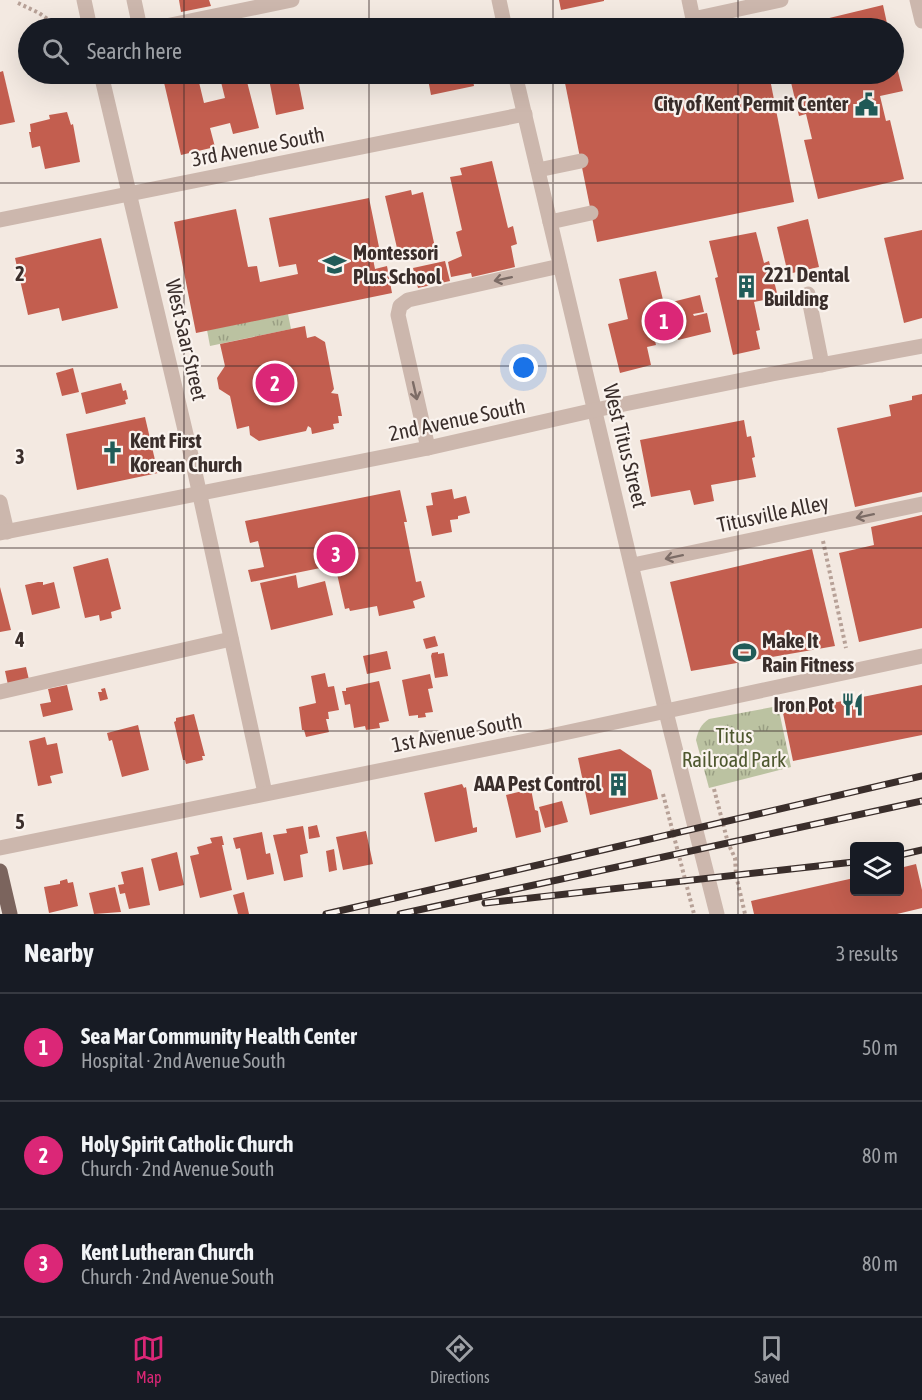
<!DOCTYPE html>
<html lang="en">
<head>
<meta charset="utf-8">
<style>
	body { margin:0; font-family:"Asap Condensed",sans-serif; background:#242831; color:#f1f3f6 }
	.controls { position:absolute; right:18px; bottom:18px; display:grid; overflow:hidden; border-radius:6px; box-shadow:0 6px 24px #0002 }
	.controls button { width:54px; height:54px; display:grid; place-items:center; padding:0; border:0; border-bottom:2px solid #363941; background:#171b24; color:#f1f3f6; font:30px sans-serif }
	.you { position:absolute; left:524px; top:368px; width:21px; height:21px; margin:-15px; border:4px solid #fff; border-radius:50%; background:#1a73e8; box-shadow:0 0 0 9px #1a73e833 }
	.badge { display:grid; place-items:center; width:39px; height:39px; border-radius:50%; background:#db2777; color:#fff; font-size:20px; font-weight:700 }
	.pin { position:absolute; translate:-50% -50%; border:3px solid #fff; box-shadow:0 2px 6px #0006 }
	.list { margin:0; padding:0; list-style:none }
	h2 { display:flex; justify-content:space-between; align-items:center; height:78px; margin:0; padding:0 24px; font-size:26px }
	h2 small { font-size:20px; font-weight:400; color:#9ea1a6 }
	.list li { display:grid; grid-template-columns:39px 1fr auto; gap:18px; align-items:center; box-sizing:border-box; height:108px; padding:0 24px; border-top:2px solid #363941 }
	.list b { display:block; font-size:22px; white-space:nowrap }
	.list p { margin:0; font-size:20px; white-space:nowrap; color:#9ea1a6 }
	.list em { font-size:20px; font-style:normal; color:#9ea1a6 }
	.icon { flex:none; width:33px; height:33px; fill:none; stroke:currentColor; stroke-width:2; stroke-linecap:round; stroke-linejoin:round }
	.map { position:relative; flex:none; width:922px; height:914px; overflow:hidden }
	.search { position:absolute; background:#171b24; box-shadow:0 6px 24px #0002; left:18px; right:18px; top:18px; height:66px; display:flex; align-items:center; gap:15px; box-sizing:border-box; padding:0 21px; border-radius:33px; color:#9ea1a6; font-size:22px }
	.sheet { height:402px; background:#171b24 }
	nav { display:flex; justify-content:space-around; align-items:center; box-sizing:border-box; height:84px; border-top:2px solid #363941; background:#171b24; font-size:16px; color:#9ea1a6 }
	nav a { display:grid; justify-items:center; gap:3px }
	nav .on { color:#db2777 }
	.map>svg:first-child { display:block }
	.park { fill:url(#park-tufts) }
	.building { fill:#c35e4f }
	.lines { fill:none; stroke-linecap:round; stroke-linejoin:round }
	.path { stroke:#b7a197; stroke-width:4; stroke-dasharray:3 3; stroke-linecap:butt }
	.minor { stroke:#ccb7ad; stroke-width:15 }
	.major { stroke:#7b645d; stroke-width:15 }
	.rail-casing { stroke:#3a2e2b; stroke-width:7 }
	.rail { stroke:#faf3ee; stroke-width:4.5; stroke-dasharray:14; stroke-linecap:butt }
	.oneway { stroke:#7c6c66 }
	.grid { fill:none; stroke:#3a2e2b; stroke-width:1.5; stroke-opacity:0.55 }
	.labels { text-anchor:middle; stroke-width:4.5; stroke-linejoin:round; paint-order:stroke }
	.poi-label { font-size:21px; font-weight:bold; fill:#3a2e2b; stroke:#faf3ee; text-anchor:start }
	.street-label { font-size:21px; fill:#3a2e2b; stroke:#faf3ee }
	.park-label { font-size:21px; fill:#4e582f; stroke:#faf3ee }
	.grid-label { font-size:20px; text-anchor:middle; font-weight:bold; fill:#3a2e2b; stroke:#faf3ee; stroke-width:4.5; stroke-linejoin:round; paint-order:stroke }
</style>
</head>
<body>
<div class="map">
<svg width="922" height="914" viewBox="0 0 922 914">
	<defs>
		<pattern id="park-tufts" width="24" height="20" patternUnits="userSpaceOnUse" patternTransform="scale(1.5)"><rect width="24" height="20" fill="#bbc2a1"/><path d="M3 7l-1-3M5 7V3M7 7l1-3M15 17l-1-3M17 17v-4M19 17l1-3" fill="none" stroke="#999e83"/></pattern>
	</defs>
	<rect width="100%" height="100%" fill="#f3e9e1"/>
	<g class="park">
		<polygon points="288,314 291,329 210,346 207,330"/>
		<path d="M778 706 791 767 709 788 696 740C698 731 701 724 709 719Z"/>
	</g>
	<g class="building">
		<polygon points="179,0 209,0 211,6 181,12"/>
		<polygon points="559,0 604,0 604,1 561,10"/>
		<polygon points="883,5 888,28 788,28"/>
		<polygon points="894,56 903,91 880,96 886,121 890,120 904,179 818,199 804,140 812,139 806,114 799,116 789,74 894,74"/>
		<polygon points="3,71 15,122 0,125 0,72"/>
		<polygon points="162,74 197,74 204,103 225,98 219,74 245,74 259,128 233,134 230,123 210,128 215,147 181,155"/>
		<polygon points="268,74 297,74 304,109 276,115"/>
		<polygon points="427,74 472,74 474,86 431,95"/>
		<polygon points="615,74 769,74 794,202 597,242 565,83"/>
		<polygon points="67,112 71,125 73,124 80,162 45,169 40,146 32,148 29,132 31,132 30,124 50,119 49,115"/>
		<polygon points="492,161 508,228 513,226 517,244 511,246 515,267 472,277 471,273 451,277 448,262 462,256 456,232 462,230 450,177 462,175 460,168"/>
		<polygon points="411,190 412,195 423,192 436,252 400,261 385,196"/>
		<polygon points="369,198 379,247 371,249 375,269 387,266 392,293 196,333 174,222 236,209 248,267 257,266 260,282 298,274 296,264 279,267 269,218"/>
		<polygon points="808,219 819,267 788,274 777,227"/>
		<polygon points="922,230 922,318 904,323 884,238"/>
		<polygon points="756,232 764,263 769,261 778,297 754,302 760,330 756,331 760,349 733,355 715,278 718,277 709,241"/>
		<polygon points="101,238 118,308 62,321 59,308 28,315 15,258"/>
		<polygon points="445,261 450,281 418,288 413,268"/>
		<polygon points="656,271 664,304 700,295 704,312 693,314 694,316 707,313 711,332 678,340 677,336 655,341 656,345 647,347 651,365 620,373 608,324 628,319 619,279"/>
		<polygon points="305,326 307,338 315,336 325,342 334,389 331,393 338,394 342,416 338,416 339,423 333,424 334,429 312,434 311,428 308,426 306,431 259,441 250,435 249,426 237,429 230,396 219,389 217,378 225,366 220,344"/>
		<polygon points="73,368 79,392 62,396 56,373"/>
		<polygon points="121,383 123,391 126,390 128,399 125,400 126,404 86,414 81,393"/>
		<polygon points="922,394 922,492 855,507 837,428 891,416 889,405 912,400 912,396"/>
		<polygon points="145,417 158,473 77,490 66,434"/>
		<polygon points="744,420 747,437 751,436 755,457 752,458 756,477 711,485 714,501 694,505 690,490 651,497 640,440"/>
		<polygon points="452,489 454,499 466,496 470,513 458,516 458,519 450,520 452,532 432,536 426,506 433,505 431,493"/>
		<polygon points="400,490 407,522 404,522 416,582 421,581 425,597 413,601 415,608 379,616 377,606 350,611 349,608 345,609 335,565 251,582 248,570 264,567 258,541 250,543 245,521"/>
		<polygon points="922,515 922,628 859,642 839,553 874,545 871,527"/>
		<polygon points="812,549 835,646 691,671 670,582"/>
		<polygon points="108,558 121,609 111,612 112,618 100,621 99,615 85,618 73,567"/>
		<polygon points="296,575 298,588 325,581 333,615 271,630 260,583"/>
		<polygon points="38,582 43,582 43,585 54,582 60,608 32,615 25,585"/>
		<polygon points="0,587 11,630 0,632"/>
		<polygon points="435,636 438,646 426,649 423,639"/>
		<polygon points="387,651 391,669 367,674 363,656"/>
		<polygon points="438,652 438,654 444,653 448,676 435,678 431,656 432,653"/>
		<polygon points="26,667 29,680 8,685 5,671"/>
		<polygon points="325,673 328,687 334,686 339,710 328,712 329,719 326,719 329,732 306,737 304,730 302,730 299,707 316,703 311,676"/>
		<polygon points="430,674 433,688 428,689 433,712 425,713 426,717 418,718 418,715 409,716 402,680"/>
		<polygon points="379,681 389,721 379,723 380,728 366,730 365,726 354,728 350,704 345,705 342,691 346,691 346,688"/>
		<polygon points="67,685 73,710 43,717 40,704 51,702 48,689"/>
		<polygon points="922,685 922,735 793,761 783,713"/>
		<polygon points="105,688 108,699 100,701 98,692 102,692 101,689"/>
		<polygon points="194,714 205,756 202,756 203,760 186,764 185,760 183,760 174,722 176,721 176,718"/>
		<polygon points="138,725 149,770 122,777 112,740 109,741 107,733"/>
		<polygon points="45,737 47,745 57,743 63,773 50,776 52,783 38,786 29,741"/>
		<polygon points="620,749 651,770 658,799 590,815 578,758"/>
		<polygon points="462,784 464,788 466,787 473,828 477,827 477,832 435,842 424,793"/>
		<polygon points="531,789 535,810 538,811 541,832 516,838 506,795"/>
		<polygon points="562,801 568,822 545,828 539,807"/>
		<polygon points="317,825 320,837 309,839 308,827"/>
		<polygon points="303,826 308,853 300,855 303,877 284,881 273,835 287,833 286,829"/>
		<polygon points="366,831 373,864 343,870 336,837"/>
		<polygon points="262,832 266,854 270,853 274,874 247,880 240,848 236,849 233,838"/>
		<polygon points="222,836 224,845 222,845 232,890 200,898 190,856 199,854 197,847 212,843 210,838"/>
		<polygon points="334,849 337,870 329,872 326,851"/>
		<polygon points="177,852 184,885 159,891 151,859"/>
		<polygon points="916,864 922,890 922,908 897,914 754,914 751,901 854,878 854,892 900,892 900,868"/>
		<polygon points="143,867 150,905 129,909 125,893 120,894 118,885 124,884 121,872"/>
		<polygon points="67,879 68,883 73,882 78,906 49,913 44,887 60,884 60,881"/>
		<polygon points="115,887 121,912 94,914 89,893"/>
		<polygon points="244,892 249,914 238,914 233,895"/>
	</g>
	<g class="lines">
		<g class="path">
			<polyline points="18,3 39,13 59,27"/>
			<polyline points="823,541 846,648"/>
			<polyline points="714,789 728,843 735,858 736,875 745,914"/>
			<polyline points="663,794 694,914"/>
		</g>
		<g class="minor">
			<polyline points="84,0 90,28"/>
			<polyline points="134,0 140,28"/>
			<polyline points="499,0 505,28"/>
			<polyline points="689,0 693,19 781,0"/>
			<polyline points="917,0 922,21"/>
			<polyline points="156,28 292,0"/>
			<polyline points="101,74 194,468 265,793"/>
			<polyline points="515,74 666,712 717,914"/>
			<polyline points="538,170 581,161"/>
			<polyline points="0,220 525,114"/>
			<polyline points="550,222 591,213"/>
			<polyline points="808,294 822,365"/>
			<polyline points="428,448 398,315 400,306 408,300 560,266"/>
			<polyline points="0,502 7,532"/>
			<polyline points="0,533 428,448 595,410 772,374 922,346"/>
			<polyline points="633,565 922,504"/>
			<polyline points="0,692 231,639"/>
			<polyline points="0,848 550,736 922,656"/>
		</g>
		<polyline class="major" points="0,871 10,914"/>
		<defs>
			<g id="rail">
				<polyline points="900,855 922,850"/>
				<polyline points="485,903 854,862"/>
				<polyline points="326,914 922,776"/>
				<polyline points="400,914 922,801"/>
			</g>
		</defs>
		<use href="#rail" class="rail-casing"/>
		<use href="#rail" class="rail"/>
	</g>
	<defs><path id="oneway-shaft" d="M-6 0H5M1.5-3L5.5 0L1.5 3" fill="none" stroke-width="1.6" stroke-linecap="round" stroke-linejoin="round" transform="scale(1.5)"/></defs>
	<g class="oneway">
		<use href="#oneway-shaft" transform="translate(503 279) rotate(168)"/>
		<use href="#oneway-shaft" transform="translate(415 391) rotate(77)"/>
		<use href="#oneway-shaft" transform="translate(865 516) rotate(168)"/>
		<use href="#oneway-shaft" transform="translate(674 557) rotate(168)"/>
	</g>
	<path class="grid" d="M184 0V28M369 0V28M553 0V28M738 0V28M184 74V914M369 74V914M553 74V914M738 74V914M0 183H922M0 366H922M0 548H922M0 731H922"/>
	<defs>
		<symbol id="civic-bare" viewBox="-9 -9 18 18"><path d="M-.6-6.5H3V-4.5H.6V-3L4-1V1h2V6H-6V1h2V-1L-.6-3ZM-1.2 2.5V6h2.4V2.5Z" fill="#215b58" stroke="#faf3ee" stroke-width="2.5" paint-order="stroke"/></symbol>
		<symbol id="school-bare" viewBox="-9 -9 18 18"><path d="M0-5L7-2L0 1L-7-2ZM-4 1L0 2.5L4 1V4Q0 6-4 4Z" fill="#215b58" stroke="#faf3ee" stroke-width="2.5" paint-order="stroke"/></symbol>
		<symbol id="building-bare" viewBox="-9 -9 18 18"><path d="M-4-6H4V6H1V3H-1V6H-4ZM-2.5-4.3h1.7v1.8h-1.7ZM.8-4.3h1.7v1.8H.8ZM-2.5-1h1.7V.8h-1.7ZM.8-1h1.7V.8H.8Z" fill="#215b58" stroke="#faf3ee" stroke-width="2.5" paint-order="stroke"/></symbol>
		<symbol id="church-bare" viewBox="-9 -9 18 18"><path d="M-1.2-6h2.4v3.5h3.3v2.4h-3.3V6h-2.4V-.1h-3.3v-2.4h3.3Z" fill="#215b58" stroke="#faf3ee" stroke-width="2.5" paint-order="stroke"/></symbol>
		<symbol id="stadium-bare" viewBox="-9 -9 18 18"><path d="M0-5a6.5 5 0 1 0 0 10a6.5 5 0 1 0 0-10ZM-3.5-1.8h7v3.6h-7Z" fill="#215b58" stroke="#faf3ee" stroke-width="2.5" paint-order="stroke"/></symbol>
		<symbol id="restaurant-bare" viewBox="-9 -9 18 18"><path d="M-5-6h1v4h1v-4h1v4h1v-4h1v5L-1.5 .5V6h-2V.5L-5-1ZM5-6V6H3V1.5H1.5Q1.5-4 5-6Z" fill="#215b58" stroke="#faf3ee" stroke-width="2.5" paint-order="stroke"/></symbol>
	</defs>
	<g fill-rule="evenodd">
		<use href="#civic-bare" x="850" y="88" width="33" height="33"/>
		<use href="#school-bare" x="318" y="248" width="33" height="33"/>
		<use href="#building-bare" x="730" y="270" width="33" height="33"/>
		<use href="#church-bare" x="96" y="436" width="33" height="33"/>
		<use href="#stadium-bare" x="728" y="636" width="33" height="33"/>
		<use href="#restaurant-bare" x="836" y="688" width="33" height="33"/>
		<use href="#building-bare" x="602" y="768" width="33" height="33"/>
	</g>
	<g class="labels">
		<g class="poi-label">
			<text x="848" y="111" text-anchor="end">City of Kent Permit Center</text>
			<text x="353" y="260">Montessori<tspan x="353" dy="24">Plus School</tspan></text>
			<text x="764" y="282">221 Dental<tspan x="764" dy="24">Building</tspan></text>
			<text x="130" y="448">Kent First<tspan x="130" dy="24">Korean Church</tspan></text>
			<text x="762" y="648">Make It<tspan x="762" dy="24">Rain Fitness</tspan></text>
			<text x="834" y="712" text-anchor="end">Iron Pot</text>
			<text x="601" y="791" text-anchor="end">AAA Pest Control</text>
		</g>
		<g class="street-label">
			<text transform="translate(258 147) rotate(-11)" y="7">3rd Avenue South</text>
			<text transform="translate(186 340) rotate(77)" y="7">West Saar Street</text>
			<text transform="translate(457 420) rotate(-12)" y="7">2nd Avenue South</text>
			<text transform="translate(625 446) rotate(76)" y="7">West Titus Street</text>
			<text transform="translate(773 514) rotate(-12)" y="7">Titusville Alley</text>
			<text transform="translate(457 733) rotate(-11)" y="7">1st Avenue South</text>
		</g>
		<g class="park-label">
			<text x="734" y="743">Titus<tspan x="734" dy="24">Railroad Park</tspan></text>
		</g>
	</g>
	<g class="grid-label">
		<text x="20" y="281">2</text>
		<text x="20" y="464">3</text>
		<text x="20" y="647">4</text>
		<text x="20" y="829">5</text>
	</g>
</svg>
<div class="controls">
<button><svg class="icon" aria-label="layers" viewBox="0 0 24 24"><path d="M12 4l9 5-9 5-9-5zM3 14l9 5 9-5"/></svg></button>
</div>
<div class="you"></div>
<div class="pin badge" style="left:664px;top:321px">1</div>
<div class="pin badge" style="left:275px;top:383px">2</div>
<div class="pin badge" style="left:336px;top:554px">3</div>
<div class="search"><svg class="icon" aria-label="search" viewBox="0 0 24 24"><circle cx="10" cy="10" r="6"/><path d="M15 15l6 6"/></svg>Search here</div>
</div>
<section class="sheet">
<h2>Nearby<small>3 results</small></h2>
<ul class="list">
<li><span class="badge">1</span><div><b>Sea Mar Community Health Center</b><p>Hospital · 2nd Avenue South</p></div><em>50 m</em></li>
<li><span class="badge">2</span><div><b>Holy Spirit Catholic Church</b><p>Church · 2nd Avenue South</p></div><em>80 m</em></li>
<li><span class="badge">3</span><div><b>Kent Lutheran Church</b><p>Church · 2nd Avenue South</p></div><em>80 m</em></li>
</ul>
</section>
<nav>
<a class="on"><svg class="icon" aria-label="map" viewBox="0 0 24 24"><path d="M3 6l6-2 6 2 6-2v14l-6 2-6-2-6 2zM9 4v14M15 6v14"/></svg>Map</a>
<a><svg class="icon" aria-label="directions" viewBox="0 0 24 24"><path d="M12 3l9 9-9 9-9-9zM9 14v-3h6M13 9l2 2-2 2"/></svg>Directions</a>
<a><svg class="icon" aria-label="saved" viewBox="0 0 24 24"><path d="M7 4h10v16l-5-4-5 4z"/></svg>Saved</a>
</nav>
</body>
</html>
